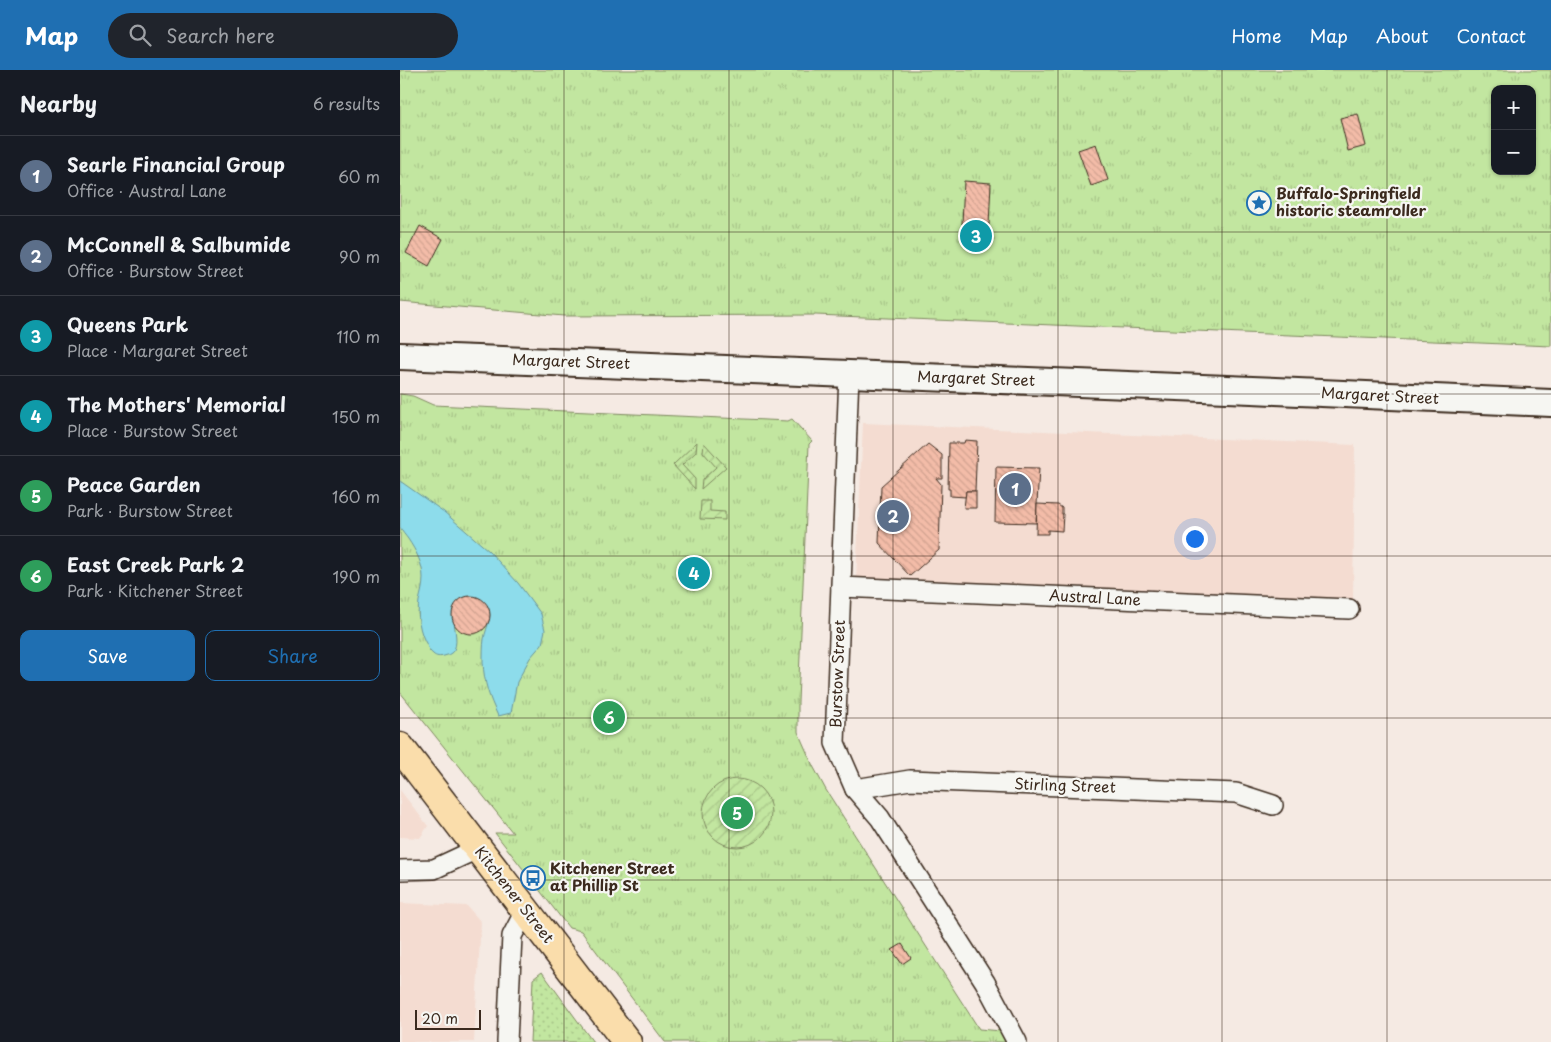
<!DOCTYPE html>
<html lang="en">
<head>
<meta charset="utf-8">
<style>
	body { margin:0; font-family:"Playpen Sans",sans-serif; background:#20242c; color:#f1f3f6 }
	.controls { position:absolute; right:15px; top:15px; display:grid; overflow:hidden; border-radius:10px; box-shadow:0 1px 4px #0004 }
	.controls button { width:45px; height:45px; display:grid; place-items:center; padding:0; border:0; border-bottom:1px solid #363941; background:#171b24; color:#f1f3f6; font:25px sans-serif }
	.scale { position:absolute; left:15px; bottom:12px; width:66px; box-sizing:border-box; padding-left:5px; border:2px solid #3b2a1e; border-top:0; font-size:14px; line-height:18px; white-space:nowrap; color:#3b2a1e; -webkit-text-stroke:4px #f6f6f2; paint-order:stroke }
	.you { position:absolute; left:794px; top:468px; width:18px; height:18px; margin:-12px; border:4px solid #fff; border-radius:50%; background:#1a73e8; box-shadow:0 0 0 8px #1a73e833 }
	.badge { display:grid; place-items:center; width:32px; height:32px; border-radius:50%; background:#1f6fb2; color:#fff; font-size:16px; font-weight:700 }
	.pin { position:absolute; translate:-50% -50%; border:2px solid #fff; box-shadow:0 1px 5px #0006 }
	.list { margin:0; padding:0; list-style:none }
	h2 { display:flex; justify-content:space-between; align-items:center; height:65px; margin:0; padding:0 20px; font-size:21px }
	h2 small { font-size:16px; font-weight:400; color:#9ea1a6 }
	.list li { display:grid; grid-template-columns:32px 1fr auto; gap:15px; align-items:center; box-sizing:border-box; height:80px; padding:0 20px; border-top:1px solid #363941 }
	.list b { display:block; font-size:19px; white-space:nowrap }
	.list p { margin:0; font-size:16px; white-space:nowrap; color:#9ea1a6 }
	.list em { font-size:16px; font-style:normal; color:#9ea1a6 }
	.actions { display:flex; gap:10px; padding:15px 20px }
	.actions a { flex:1; padding:11px 0; border:1px solid #1f6fb2; border-radius:10px; text-align:center; font-size:18px; color:#1f6fb2 }
	.actions .main { background:#1f6fb2; color:#fff }
	.icon { flex:none; width:28px; height:28px; fill:none; stroke:currentColor; stroke-width:2; stroke-linecap:round; stroke-linejoin:round }
	.map { position:relative; flex:none; width:1151px; height:972px; overflow:hidden }
	header { display:flex; align-items:center; gap:30px; box-sizing:border-box; height:70px; padding:0 25px; background:#1f6fb2; color:#fff }
	header strong { font-size:24px }
	nav { display:flex; gap:28px; margin-inline-start:auto; font-size:18px }
	.search { width:350px; height:45px; background:#20242c; display:flex; align-items:center; gap:12px; box-sizing:border-box; padding:0 18px; border-radius:28px; color:#9ea1a6; font-size:19px }
	main { display:flex }
	aside { flex:1; background:#171b24 }
	.map>svg:first-child { display:block }
	.built { fill:#f4dcd1 }
	.grass { fill:url(#grass-dots); stroke:#7e885f }
	.park { fill:url(#park-tufts); stroke:#7e885f; fill-rule:evenodd }
	.garden { fill:url(#garden-furrows); stroke:#7e885f }
	.water { fill:#8ddceb; stroke:#6c9599 }
	.building { fill:url(#building-back-hatch); stroke:#3b2a1e }
	.lines { fill:none; stroke-linecap:round; stroke-linejoin:round }
	.street-casing { stroke:#3b2a1e; stroke-width:22 }
	.secondary-casing { stroke:#3b2a1e; stroke-width:30 }
	.primary-casing { stroke:#3b2a1e; stroke-width:31 }
	.street { stroke:#f6f6f2; stroke-width:19 }
	.secondary { stroke:#f6f6f2; stroke-width:26 }
	.primary { stroke:#faddab; stroke-width:28 }
	.grid { fill:none; stroke:#3b2a1e; stroke-width:1; stroke-opacity:0.55 }
	.labels { text-anchor:middle; stroke-width:4.5; stroke-linejoin:round; paint-order:stroke }
	.poi-label { font-size:15px; font-weight:bold; fill:#3b2a1e; stroke:#f6f6f2; text-anchor:start }
	.street-label { font-size:15px; fill:#3b2a1e; stroke:#f6f6f2 }
</style>
</head>
<body>
<header>
<strong>Map</strong>
<div class="search"><svg class="icon" aria-label="search" viewBox="0 0 24 24"><circle cx="10" cy="10" r="6"/><path d="M15 15l6 6"/></svg>Search here</div>
<nav><a>Home</a><a>Map</a><a>About</a><a>Contact</a></nav>
</header>
<main>
<aside>
<h2>Nearby<small>6 results</small></h2>
<ul class="list">
<li><span class="badge" style="background:#5c6f8a">1</span><div><b>Searle Financial Group</b><p>Office · Austral Lane</p></div><em>60 m</em></li>
<li><span class="badge" style="background:#5c6f8a">2</span><div><b>McConnell &amp; Salbumide</b><p>Office · Burstow Street</p></div><em>90 m</em></li>
<li><span class="badge" style="background:#0f9aa8">3</span><div><b>Queens Park</b><p>Place · Margaret Street</p></div><em>110 m</em></li>
<li><span class="badge" style="background:#0f9aa8">4</span><div><b>The Mothers' Memorial</b><p>Place · Burstow Street</p></div><em>150 m</em></li>
<li><span class="badge" style="background:#2e9e5b">5</span><div><b>Peace Garden</b><p>Park · Burstow Street</p></div><em>160 m</em></li>
<li><span class="badge" style="background:#2e9e5b">6</span><div><b>East Creek Park 2</b><p>Park · Kitchener Street</p></div><em>190 m</em></li>
</ul>
<div class="actions"><a class="main">Save</a><a>Share</a></div>
</aside>
<div class="map">
<svg width="1151" height="972" viewBox="0 0 1151 972">
	<defs>
		<pattern id="grass-dots" width="8" height="8" patternUnits="userSpaceOnUse" patternTransform="scale(1.25)"><rect width="8" height="8" fill="#c2e6a0"/><path d="M2 2h.1M6 6h.1" fill="none" stroke="#a8c589" stroke-width="1.8" stroke-linecap="round"/></pattern>
		<pattern id="park-tufts" width="24" height="20" patternUnits="userSpaceOnUse" patternTransform="scale(1.25)"><rect width="24" height="20" fill="#c2e6a0"/><path d="M3 7l-1-3M5 7V3M7 7l1-3M15 17l-1-3M17 17v-4M19 17l1-3" fill="none" stroke="#a8c589"/></pattern>
		<pattern id="garden-furrows" width="10" height="10" patternUnits="userSpaceOnUse" patternTransform="scale(1.25)"><rect width="10" height="10" fill="#c2e6a0"/><path d="M-1 1l2-2M0 10L10 0M9 11l2-2" fill="none" stroke="#a8c589"/></pattern>
		<pattern id="building-back-hatch" width="6" height="6" patternUnits="userSpaceOnUse" patternTransform="scale(1.25)"><rect width="6" height="6" fill="#f3bca8"/><path d="M-1 5l2 2M0 0l6 6M5-1l2 2" fill="none" stroke="#d1a290"/></pattern>
	</defs>
	<rect width="100%" height="100%" fill="#f5eae3"/>
	<filter id="ink" filterUnits="userSpaceOnUse"><feTurbulence type="fractalNoise" baseFrequency=".02" numOctaves="2"/><feDisplacementMap in="SourceGraphic" scale="10" xChannelSelector="R" yChannelSelector="G"/><feConvolveMatrix kernelMatrix="1 2 1 2 8 2 1 2 1" color-interpolation-filters="sRGB"/></filter>
	<g filter="url(#ink)">
		<g class="built">
			<polygon points="463,353 955,375 953,530 456,511"/>
			<polygon points="0,720 28,756 20,768 0,767"/>
			<polygon points="0,833 67,836 81,852 74,972 0,972"/>
		</g>
		<polygon class="grass" points="142,902 193,972 130,972 133,909"/>
		<g class="park">
			<path d="M0 0H1151V276L416 245 164 246 0 232ZM1095 19H1132V101H1095Z"/>
			<polygon points="0,324 13,326 33,335 388,351 392,349 412,371 409,374 398,632 398,662 413,696 426,720 579,959 601,961 606,972 265,972 181,861 169,858 95,763 113,763 0,622"/>
		</g>
		<g class="garden">
			<polygon points="297,372 296,382 282,395 295,409 295,419 273,395"/>
			<polygon points="304,373 326,397 301,419 302,410 316,397 303,382"/>
			<polygon points="301,431 310,431 310,441 325,442 325,450 300,449"/>
			<circle cx="337" cy="743" r="34"/>
		</g>
		<path class="water" d="M0 411 44 442 89 481 118 513 141 544 145 560 142 574 130 588 117 612 111 643 98 646C89 627 84 613 83 592 83 584 83 576 84 569 86 557 95 543 85 533 80 528 74 526 67 527 36 534 73 581 44 586 40 587 36 587 33 584 30 582 28 578 27 575 19 562 17 545 19 531 21 523 23 516 23 508 23 494 16 481 8 469 6 466 1 461 0 457 0 447 0 423 0 411Z"/>
		<g class="building">
			<polygon points="958,44 966,76 948,81 940,48"/>
			<polygon points="696,74 708,110 691,116 678,80"/>
			<polygon points="564,111 591,113 589,155 562,154"/>
			<polygon points="20,156 43,169 29,196 6,183"/>
			<polygon points="565,370 577,371 575,421 566,421 566,427 550,426 550,419 548,419 549,373 564,373"/>
			<polygon points="528,374 542,385 542,408 536,408 541,414 539,480 510,506 479,473 481,416"/>
			<polygon points="596,397 639,398 636,453 595,452"/>
			<polygon points="566,421 576,421 576,438 564,438"/>
			<polygon points="637,434 658,435 662,438 662,444 663,444 662,461 648,460 648,464 636,464"/>
			<circle cx="294" cy="503" r="9"/>
			<circle cx="71" cy="545" r="19"/>
			<polygon points="502,874 511,888 502,894 492,880"/>
		</g>
		<g class="lines">
			<defs>
				<g id="street">
					<polyline points="449,304 435,673 455,719 480,748 585,912 617,972"/>
					<polyline points="441,517 949,539"/>
					<polyline points="455,719 510,710 836,723 873,735"/>
					<polyline points="0,800 34,799 77,779"/>
					<polyline points="107,972 112,866 126,839"/>
				</g>
				<polyline id="secondary" points="0,286 852,320 1151,333"/>
				<polyline id="primary" points="0,677 227,972"/>
			</defs>
			<use href="#street" class="street-casing"/>
			<use href="#secondary" class="secondary-casing"/>
			<use href="#primary" class="primary-casing"/>
			<use href="#street" class="street"/>
			<use href="#secondary" class="secondary"/>
			<use href="#primary" class="primary"/>
		</g>
	</g>
	<path class="grid" d="M164 0V972M329 0V972M493 0V972M658 0V972M822 0V972M987 0V972M0 162H1151M0 324H1151M0 486H1151M0 648H1151M0 810H1151"/>
	<defs>
		<symbol id="sight-ring" viewBox="-11 -11 22 22"><circle r="9.5" fill="#f6f6f2" stroke="#1f6fb2" stroke-width="1.5"/><path d="M0-6L1.8-2.2L6-1.7L2.9 1.2L3.7 5.4L0 3.3L-3.7 5.4L-2.9 1.2L-6-1.7L-1.8-2.2Z" fill="#1f6fb2"/></symbol>
		<symbol id="bus-ring" viewBox="-11 -11 22 22"><circle r="9.5" fill="#f6f6f2" stroke="#1f6fb2" stroke-width="1.5"/><path d="M-5-6H5V4H4V6H2V4H-2V6H-4V4H-5ZM-3.5-4V0h7V-4ZM-3.5 1.2v1.5H-2V1.2ZM2 1.2v1.5H3.5V1.2Z" fill="#1f6fb2"/></symbol>
	</defs>
	<g fill-rule="evenodd">
		<use href="#sight-ring" x="845" y="119" width="28" height="28"/>
		<use href="#bus-ring" x="119" y="794" width="28" height="28"/>
	</g>
	<g class="labels">
		<g class="poi-label">
			<text x="876" y="129">Buffalo-Springfield<tspan x="876" dy="17">historic steamroller</tspan></text>
			<text x="150" y="804">Kitchener Street<tspan x="150" dy="17">at Phillip St</tspan></text>
		</g>
		<g class="street-label">
			<text transform="translate(171 292) rotate(2)" y="5">Margaret Street</text>
			<text transform="translate(576 309) rotate(2)" y="5">Margaret Street</text>
			<text transform="translate(980 326) rotate(3)" y="5">Margaret Street</text>
			<text transform="translate(695 528) rotate(3)" y="5">Austral Lane</text>
			<text transform="translate(438 604) rotate(-88)" y="5">Burstow Street</text>
			<text transform="translate(665 716) rotate(2)" y="5">Stirling Street</text>
			<text transform="translate(114 825) rotate(52)" y="5">Kitchener Street</text>
		</g>
	</g>
</svg>
<div class="controls">
<button>+</button>
<button>−</button>
</div>
<div class="scale">20 m</div>
<div class="you"></div>
<div class="pin badge" style="left:615px;top:419px;background:#5c6f8a">1</div>
<div class="pin badge" style="left:493px;top:446px;background:#5c6f8a">2</div>
<div class="pin badge" style="left:576px;top:166px;background:#0f9aa8">3</div>
<div class="pin badge" style="left:294px;top:503px;background:#0f9aa8">4</div>
<div class="pin badge" style="left:337px;top:743px;background:#2e9e5b">5</div>
<div class="pin badge" style="left:209px;top:647px;background:#2e9e5b">6</div>
</div>
</main>
</body>
</html>
